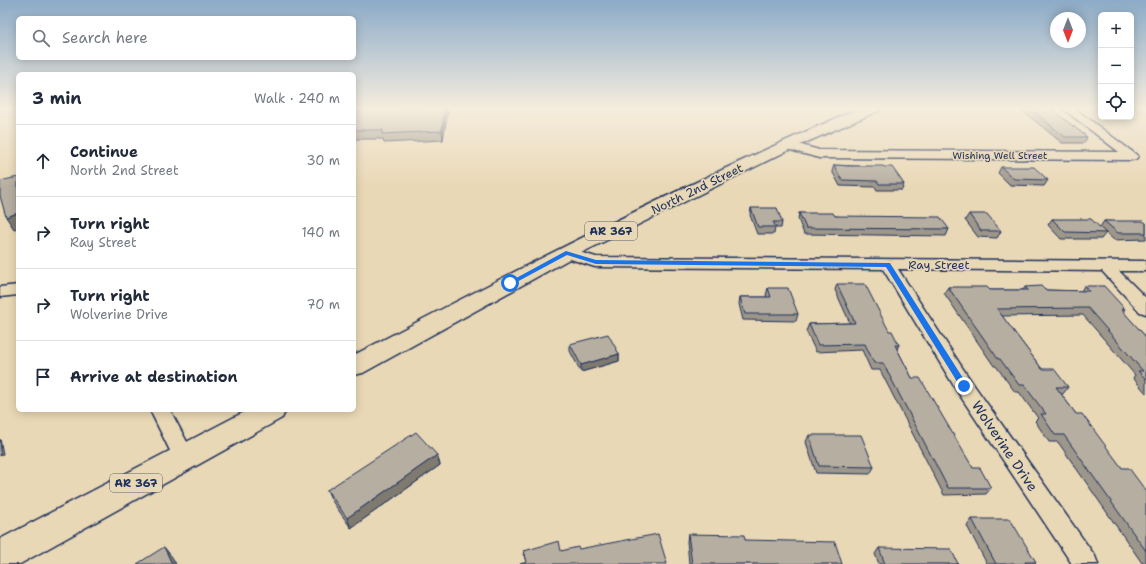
<!DOCTYPE html>
<html lang="en">
<head>
<meta charset="utf-8">
<style>
	body { margin:0; font-family:"Shantell Sans",sans-serif; background:#f2f2f3; color:#1f2937 }
	.controls { position:absolute; right:12px; top:12px; display:grid; overflow:hidden; border-radius:6px; box-shadow:0 2px 10px #0003 }
	.controls button { width:36px; height:36px; display:grid; place-items:center; padding:0; border:0; border-bottom:1px solid #e0e1e3; background:#fff; color:#1f2937; font:20px sans-serif }
	.compass { position:absolute; left:1050px; top:12px; width:36px; height:36px; border-radius:50%; background:#fff; box-shadow:0 2px 10px #0003; rotate:180deg }
	.stop { position:absolute; width:12px; height:12px; margin:-9px; border:3px solid #1a73e8; border-radius:50%; background:#fff }
	.stop.end { background:#1a73e8; border-color:#fff; box-shadow:0 1px 4px #0008 }
	.list { margin:0; padding:0; list-style:none }
	h2 { display:flex; justify-content:space-between; align-items:center; height:52px; margin:0; padding:0 16px; font-size:17px }
	h2 small { font-size:13px; font-weight:400; color:#747a83 }
	.list li { display:grid; grid-template-columns:26px 1fr auto; gap:12px; align-items:center; box-sizing:border-box; height:72px; padding:0 16px; border-top:1px solid #e0e1e3 }
	.list b { display:block; font-size:15px; white-space:nowrap }
	.list p { margin:0; font-size:13px; white-space:nowrap; color:#747a83 }
	.list em { font-size:13px; font-style:normal; color:#747a83 }
	.icon { flex:none; width:22px; height:22px; fill:none; stroke:currentColor; stroke-width:2; stroke-linecap:round; stroke-linejoin:round }
	.map { position:relative; flex:none; width:1146px; height:564px; overflow:hidden }
	.search { position:absolute; background:#fff; box-shadow:0 2px 10px #0003; left:16px; top:16px; width:340px; height:44px; display:flex; align-items:center; gap:10px; box-sizing:border-box; padding:0 14px; border-radius:6px; color:#747a83; font-size:15px }
	.panel { position:absolute; background:#fff; box-shadow:0 2px 10px #0003; left:16px; top:72px; width:340px; height:340px; border-radius:6px }
	.map>svg:first-child { display:block }
	.lines { fill:none; stroke-linecap:round; stroke-linejoin:round }
	.minor-casing { stroke:#1b2f5e; stroke-width:3 }
	.primary-casing { stroke:#1b2f5e; stroke-width:3 }
	.minor { fill:#e9d8b5; fill-rule:evenodd }
	.primary { fill:#e9d8b5; fill-rule:evenodd }
	.wall { fill:#9d968a; stroke:#1b2f5e }
	.shaded-wall { fill:#7f7a70; stroke:#1b2f5e }
	.building { fill:#b6aea0; stroke:#1b2f5e }
	.route { fill:#1a73e8 }
	.labels { text-anchor:middle; stroke-width:3.5; stroke-linejoin:round; paint-order:stroke }
	.far-street-label { font-size:10px; fill:#1b2f5e; stroke:#e9d8b5 }
	.shield { fill:#e9d8b5; stroke:#596278; stroke-width:1 }
	.shield-label { font-size:11px; font-weight:bold; fill:#1b2f5e }
	.street-label { font-size:12px; fill:#1b2f5e; stroke:#e9d8b5 }
	.near-street-label { font-size:14px; fill:#1b2f5e; stroke:#e9d8b5 }
</style>
</head>
<body>
<div class="map">
<svg width="1146" height="564" viewBox="0 0 1146 564">
	<rect width="100%" height="100%" fill="#e9d8b5"/>
	<filter id="ink" filterUnits="userSpaceOnUse"><feTurbulence type="fractalNoise" baseFrequency=".025" numOctaves="2"/><feDisplacementMap in="SourceGraphic" scale="8" xChannelSelector="R" yChannelSelector="G"/><feConvolveMatrix kernelMatrix="1 2 1 2 8 2 1 2 1" color-interpolation-filters="sRGB"/></filter>
	<g filter="url(#ink)">
		<g class="lines">
			<defs>
				<g id="minor">
					<polygon points="1062,108 1074,108 1138,156 1136,159 1132,160 819,158 783,148 781,145 783,142 787,141 819,150 1119,152"/>
					<polygon points="566,248 596,257 1146,261 1146,271 1119,271 1146,298 1146,314 1140,312 1102,271 898,269 971,381 1095,556 1098,564 1072,564 957,391 883,269 595,267 561,256 558,253 561,250"/>
					<polygon points="18,285 18,295 0,297 0,287"/>
					<polygon points="150,410 170,410 195,457 192,463 184,466 176,463"/>
				</g>
				<g id="primary">
					<path d="M860 108H880L878 111 793 148 573 257 363 373 354 375V355C520 268 687 182 860 108Z"/>
					<polygon points="248,410 286,410 282,418 20,564 0,564 0,539"/>
				</g>
			</defs>
			<use href="#minor" class="minor-casing"/>
			<use href="#primary" class="primary-casing"/>
			<use href="#minor" class="minor"/>
			<use href="#primary" class="primary"/>
		</g>
		<g class="wall">
			<polygon points="354,108 447,108 443,140 384,143 383,139 354,139"/>
			<polygon points="1019,108 1050,108 1087,137 1084,143 1062,143"/>
			<polygon points="834,165 884,167 904,184 902,190 877,190 875,187 840,186 832,171"/>
			<polygon points="1001,167 1048,180 1044,186 1010,185 998,173"/>
			<polygon points="751,208 782,222 781,228 775,228 774,234 757,234 750,215"/>
			<polygon points="799,213 835,216 949,229 946,236 804,234 798,219"/>
			<polygon points="969,214 1001,231 997,238 978,237 965,220"/>
			<polygon points="1052,219 1100,227 1104,221 1146,223 1146,239 1114,240 1106,233 1101,239 1061,239 1048,225"/>
			<polygon points="837,284 889,331 899,345 897,349 912,378 973,468 991,488 986,494 944,495 880,370 871,370 862,350 816,352 806,331 809,324 850,323 835,290"/>
			<polygon points="1084,286 1125,309 1123,312 1146,337 1146,393 1133,378 1135,375 1083,315 1002,316 1042,369 1068,387 1063,394 1061,394 1076,414 1122,468 1146,491 1146,563 1142,563 1058,442 1049,442 1035,421 1038,418 1019,392 1015,392 996,366 994,366 944,293 948,287 990,290 1023,290 1025,287 1045,290 1081,291"/>
			<polygon points="768,288 798,314 796,321 743,320 739,304 740,297 767,297 766,295"/>
			<polygon points="570,344 619,354 619,361 581,372 570,351"/>
			<polygon points="809,435 874,467 870,474 816,473 806,442"/>
			<polygon points="437,455 440,465 351,528 332,501 327,490"/>
			<polygon points="972,519 1036,562 1034,564 987,564 967,526"/>
			<polygon points="688,534 745,540 842,564 689,564 687,541"/>
			<polygon points="879,548 958,564 879,564 875,554"/>
			<polygon points="579,549 526,562 525,559 524,551 561,551"/>
		</g>
		<g class="shaded-wall">
			<polygon points="445,108 447,108 448,110 443,140 442,131"/>
			<polygon points="18,213 18,228 14,229 6,217"/>
			<polygon points="619,354 619,361 581,372 581,365"/>
			<polygon points="0,439 3,454 0,456"/>
			<polygon points="437,455 440,465 351,528 347,518"/>
			<polygon points="164,547 172,557 176,564 172,564"/>
		</g>
		<g class="building">
			<polygon points="354,108 445,108 442,131 382,134 383,130 354,130"/>
			<polygon points="1029,108 1050,108 1087,137 1065,137"/>
			<polygon points="834,165 848,166 883,166 884,167 892,167 904,184 879,184 877,181 842,180"/>
			<polygon points="1001,167 1034,167 1048,180 1014,179"/>
			<polygon points="18,177 18,213 6,217 0,196 0,181"/>
			<polygon points="751,208 777,208 782,222 773,222 776,227 758,227"/>
			<polygon points="799,213 833,213 835,216 940,217 949,229 806,228"/>
			<polygon points="969,214 987,214 1001,231 981,231"/>
			<polygon points="1052,219 1091,219 1106,233 1065,232"/>
			<polygon points="1104,221 1143,221 1146,223 1146,233 1118,233"/>
			<polygon points="837,284 865,284 889,331 892,331 899,345 895,345 912,378 920,378 973,468 980,468 991,488 948,488 883,363 874,363 865,344 818,345 809,324 855,323"/>
			<polygon points="1041,286 1045,290 1089,291 1084,286 1104,286 1125,309 1121,309 1146,337 1146,379 1138,371 1143,371 1088,308 997,309 1042,369 1054,369 1068,387 1056,387 1076,414 1082,414 1122,468 1129,468 1146,491 1146,551 1064,435 1055,435 1041,414 1046,414 1024,385 1019,385 1000,359 998,359 948,287 987,287 990,290 1028,290 1025,287"/>
			<polygon points="768,288 788,288 798,314 745,314 740,297 771,297"/>
			<polygon points="608,334 619,354 581,365 570,344"/>
			<polygon points="416,432 437,455 347,518 327,490"/>
			<polygon points="809,435 861,435 874,467 819,466"/>
			<polygon points="972,519 1010,519 1036,562 1025,562 1026,564 996,564"/>
			<polygon points="658,534 667,564 520,564 527,562 524,551 559,541 561,551 578,547 579,549"/>
			<polygon points="688,534 744,535 745,540 835,542 842,564 692,564"/>
			<polygon points="164,547 172,564 137,564"/>
			<polygon points="879,548 951,549 958,564 885,564"/>
		</g>
	</g>
	<linearGradient id="sky" x2="0" y2="1"><stop stop-color="#8cabc8"/><stop offset="0.58" stop-color="#f5edde"/><stop offset="1" stop-color="#f5edde" stop-opacity="0"/></linearGradient>
	<rect width="1146" height="187" fill="url(#sky)"/>
	<polygon class="route" points="566,251 596,260 890,263 968,386 964,389 961,388 886,267 596,264 567,255 513,284 507,283"/>
	<g class="labels">
		<g class="far-street-label">
			<text x="1000" y="159">Wishing Well Street</text>
		</g>
		<g class="shield">
			<rect x="585" y="222" width="52" height="18" rx="3"/>
			<rect x="110" y="474" width="52" height="18" rx="3"/>
		</g>
		<g class="shield-label">
			<text x="611" y="235">AR 367</text>
			<text x="136" y="487">AR 367</text>
		</g>
		<g class="street-label">
			<text transform="translate(697 189) rotate(-26)" y="4">North 2nd Street</text>
			<text x="939" y="269">Ray Street</text>
		</g>
		<g class="near-street-label">
			<text transform="translate(1005 446) rotate(56)" y="5">Wolverine Drive</text>
		</g>
	</g>
</svg>
<div class="controls">
<button>+</button>
<button>−</button>
<button><svg class="icon" aria-label="locate" viewBox="0 0 24 24"><circle cx="12" cy="12" r="6"/><path d="M12 2v4M12 18v4M2 12h4M18 12h4"/></svg></button>
</div>
<svg class="compass" viewBox="-18 -18 36 36"><path d="M0-13l5 13h-10z" fill="#e53935"/><path d="M0 13l5-13h-10z" fill="#747a83"/></svg>
<div class="stop" style="left:510px;top:283px"></div>
<div class="stop end" style="left:964px;top:386px"></div>
<div class="search"><svg class="icon" aria-label="search" viewBox="0 0 24 24"><circle cx="10" cy="10" r="6"/><path d="M15 15l6 6"/></svg>Search here</div>
<section class="panel">
<h2>3 min<small>Walk · 240 m</small></h2>
<ul class="list">
<li><svg class="icon" aria-label="ahead" viewBox="0 0 24 24"><path d="M12 20V5M6 11l6-6 6 6"/></svg><div><b>Continue</b><p>North 2nd Street</p></div><em>30 m</em></li>
<li><svg class="icon" aria-label="right" viewBox="0 0 24 24"><path d="M7 20v-9h11M14 6l5 5-5 5"/></svg><div><b>Turn right</b><p>Ray Street</p></div><em>140 m</em></li>
<li><svg class="icon" aria-label="right" viewBox="0 0 24 24"><path d="M7 20v-9h11M14 6l5 5-5 5"/></svg><div><b>Turn right</b><p>Wolverine Drive</p></div><em>70 m</em></li>
<li><svg class="icon" aria-label="arrive" viewBox="0 0 24 24"><path d="M6 21V4h12l-3 4 3 4H6"/></svg><div><b>Arrive at destination</b></div></li>
</ul>
</section>
</div>
</body>
</html>
